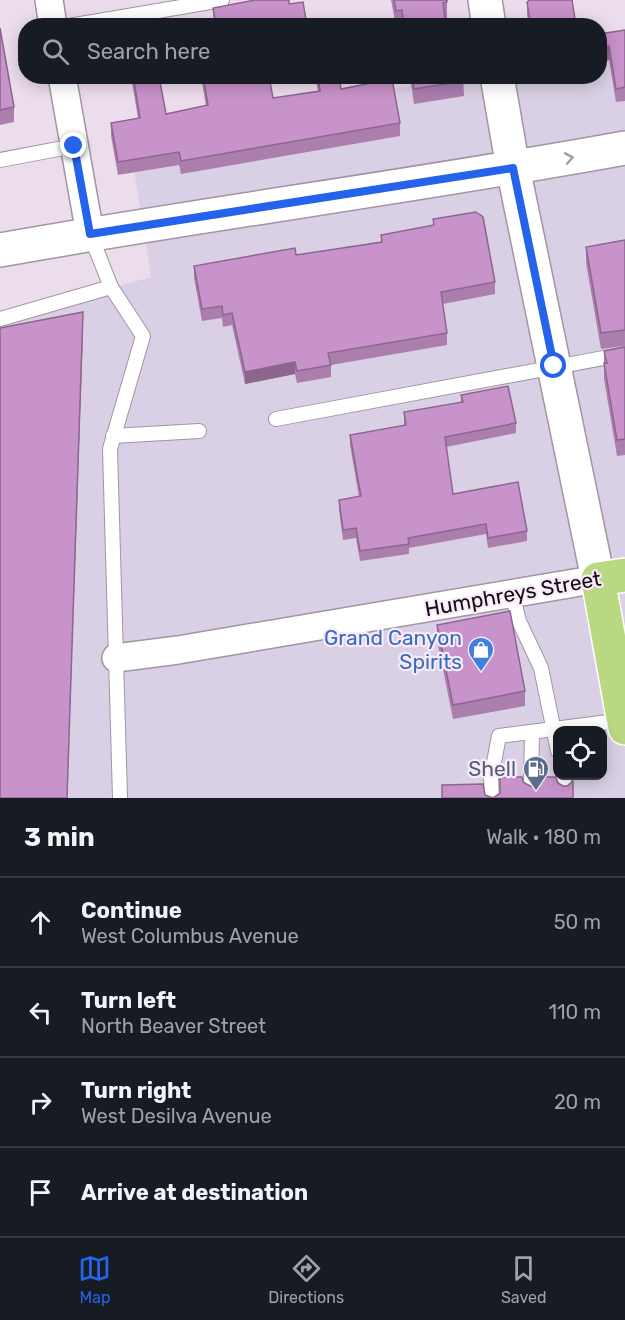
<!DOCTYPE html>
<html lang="en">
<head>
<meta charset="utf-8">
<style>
	body { margin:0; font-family:Rubik,sans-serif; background:#20242c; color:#f1f3f6 }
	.controls { position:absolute; right:18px; bottom:18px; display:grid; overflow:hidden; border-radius:12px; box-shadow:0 3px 15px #0003 }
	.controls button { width:54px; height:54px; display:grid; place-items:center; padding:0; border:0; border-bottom:2px solid #363941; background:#171b24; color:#f1f3f6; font:30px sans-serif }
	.stop { position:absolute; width:18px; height:18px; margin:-14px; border:4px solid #2563eb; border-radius:50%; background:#fff }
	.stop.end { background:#2563eb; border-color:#fff; box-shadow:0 2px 6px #0008 }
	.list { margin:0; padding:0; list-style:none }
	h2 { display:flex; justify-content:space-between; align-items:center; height:78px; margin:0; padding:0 24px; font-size:26px }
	h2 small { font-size:20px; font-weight:400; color:#9ea1a6 }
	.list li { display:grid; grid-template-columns:39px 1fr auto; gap:18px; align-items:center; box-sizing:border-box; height:90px; padding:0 24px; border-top:2px solid #363941 }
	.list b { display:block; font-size:22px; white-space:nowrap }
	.list p { margin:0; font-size:20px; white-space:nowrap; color:#9ea1a6 }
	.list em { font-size:20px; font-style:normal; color:#9ea1a6 }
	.icon { flex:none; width:33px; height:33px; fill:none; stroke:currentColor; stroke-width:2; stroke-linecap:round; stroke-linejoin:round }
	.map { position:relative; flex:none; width:625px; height:798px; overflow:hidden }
	.search { position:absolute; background:#171b24; box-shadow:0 3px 15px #0003; left:18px; right:18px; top:18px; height:66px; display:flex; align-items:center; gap:15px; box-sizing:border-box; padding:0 21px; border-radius:24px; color:#9ea1a6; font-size:22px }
	.sheet { height:438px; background:#171b24 }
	nav { display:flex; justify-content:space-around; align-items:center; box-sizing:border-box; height:84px; border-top:2px solid #363941; background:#171b24; font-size:16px; color:#9ea1a6 }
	nav a { display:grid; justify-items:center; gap:3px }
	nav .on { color:#2563eb }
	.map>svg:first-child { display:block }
	.commercial { fill:#dad0e5; fill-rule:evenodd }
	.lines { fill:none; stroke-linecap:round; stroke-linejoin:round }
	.service-casing { stroke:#a294a2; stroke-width:16 }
	.minor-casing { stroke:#a294a2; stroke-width:30 }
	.tertiary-casing { stroke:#a294a2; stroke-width:36 }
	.primary-casing { stroke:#fff; stroke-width:36 }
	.service { stroke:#fff; stroke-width:14 }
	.minor { stroke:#fff; stroke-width:27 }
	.tertiary { stroke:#fff; stroke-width:33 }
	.primary { stroke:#bad782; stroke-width:33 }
	.wall { fill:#ac7eae }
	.shaded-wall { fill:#8c668d }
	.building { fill:#c892ca; stroke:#8c668d; stroke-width:1.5 }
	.oneway { stroke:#a09ea0 }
	.route { stroke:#2563eb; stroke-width:8 }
	.labels { text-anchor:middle; stroke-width:4.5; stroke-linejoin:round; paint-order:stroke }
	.street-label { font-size:21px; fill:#120d12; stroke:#f9eaf9 }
	.shop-label { font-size:21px; fill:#366cbe; stroke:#f9eaf9; text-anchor:end }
	.service-label { font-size:21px; fill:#4e5e75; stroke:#f9eaf9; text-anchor:end }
</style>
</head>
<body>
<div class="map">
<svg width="625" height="798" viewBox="0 0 625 798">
	<rect width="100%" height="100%" fill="#ecddec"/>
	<path class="commercial" d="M625 45V798H0V319L151 277 129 138 456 77 600 76V50ZM558 730H602V776H558Z"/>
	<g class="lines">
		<defs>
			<g id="service">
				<polyline points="69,26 222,0"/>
				<polyline points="0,160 74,146"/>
				<polyline points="90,234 111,287 143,336 110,449 120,798"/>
				<polyline points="0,319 111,287"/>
				<polyline points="276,419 625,354"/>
				<polyline points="113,436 199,431"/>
				<polyline points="512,594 519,621 541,668 558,751"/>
				<polyline points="563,776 565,786"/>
				<polyline points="531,786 532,732"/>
				<polyline points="492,798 491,778 499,736 624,720"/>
			</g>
			<g id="minor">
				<polyline points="49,0 53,26"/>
				<polyline points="62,76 90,234"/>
				<polyline points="116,658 178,650 598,579"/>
			</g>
			<g id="tertiary">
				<polyline points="485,0 489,26"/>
				<polyline points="497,76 513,168 598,579"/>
				<path d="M0 250C208 213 417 186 625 148"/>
			</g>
			<polyline id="primary" points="625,575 598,579 625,728"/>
		</defs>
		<use href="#service" class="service-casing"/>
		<use href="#minor" class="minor-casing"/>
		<use href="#tertiary" class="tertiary-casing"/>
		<use href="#primary" class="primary-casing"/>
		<use href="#service" class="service"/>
		<use href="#minor" class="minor"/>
		<use href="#tertiary" class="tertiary"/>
		<use href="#primary" class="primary"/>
	</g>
	<g class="wall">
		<polygon points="391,0 447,0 447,18 445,18 446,26 396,26"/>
		<polygon points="527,2 576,26 529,26 527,15"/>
		<polygon points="289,4 307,26 214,26 213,8"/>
		<polygon points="0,28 14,107 14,122 0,125"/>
		<polygon points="625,30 625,101 616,102 609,60 600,34"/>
		<polygon points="131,76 159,76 166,114 206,106 201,76 269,76 273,98 318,91 315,76 339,76 341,89 400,123 400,136 181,174 179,165 118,175 111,136 111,123 138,118"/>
		<polygon points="410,76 463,76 464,96 414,104"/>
		<polygon points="537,76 576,76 562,83 538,80"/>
		<polygon points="433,219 495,282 495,294 443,304 447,333 447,345 331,365 331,377 297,383 295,374 245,384 232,325 223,327 222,318 202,321 194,278 194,266 296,255 381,242 381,235 433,226"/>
		<polygon points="625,240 625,346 601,349 586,263 586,247"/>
		<polygon points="625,347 625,455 617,456 604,379 604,351"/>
		<polygon points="461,395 516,423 516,433 446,447 453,494 527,531 527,541 488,548 486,534 409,548 409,554 360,561 356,538 343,540 339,510 339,500 359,497 350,445 350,435 404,425 404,412 461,403"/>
		<polygon points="437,625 525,691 525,706 453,719 437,640"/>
	</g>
	<g class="shaded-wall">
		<polygon points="609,46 609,60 600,64 600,51"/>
		<polygon points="562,76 576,76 562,83"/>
		<polygon points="83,312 83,330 67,798"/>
		<polygon points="295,362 295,374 245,384 245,372"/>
	</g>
	<g class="building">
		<polygon points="255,0 289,0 289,4 303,2 307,26 216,26 213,8"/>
		<polygon points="394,0 447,0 447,2 443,3 446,26 404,26 402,10 396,11"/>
		<polygon points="530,0 572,0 576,26 531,26 527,2"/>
		<polygon points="0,28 14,107 0,110"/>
		<polygon points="625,30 625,87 616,89 609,46 600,51 600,34"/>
		<polygon points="133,76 159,76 166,114 208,105 203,76 269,76 273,98 320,91 318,76 339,76 341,89 392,79 400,123 181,161 179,152 118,162 111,123 140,118"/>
		<polygon points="412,76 463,76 464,81 414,89"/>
		<polygon points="476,212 483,217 495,282 441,292 447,333 328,353 331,365 297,371 295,362 245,372 232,313 223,315 222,306 202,309 194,266 295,248 296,255 382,242 381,235 434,225 433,219"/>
		<polygon points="625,240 625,330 601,333 586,247"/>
		<polygon points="83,312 67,798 0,798 0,328"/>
		<polygon points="625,347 625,439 617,440 604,363 607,363 604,351"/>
		<polygon points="508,386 516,423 445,437 453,494 518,482 527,531 488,538 486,524 408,538 409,544 360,551 356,528 343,530 339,500 361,496 350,435 406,425 404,412 463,402 461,395"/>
		<polygon points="510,611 525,691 453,705 437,625"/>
		<polygon points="500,777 522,777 523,782 530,786 536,785 540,777 556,777 558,783 563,786 567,786 573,781 573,798 493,798 500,793"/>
		<polygon points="483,784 485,795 493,798 442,798 442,785"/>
	</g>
	<defs><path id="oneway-chevron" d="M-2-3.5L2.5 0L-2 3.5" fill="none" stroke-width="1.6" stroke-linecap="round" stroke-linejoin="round" transform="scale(1.5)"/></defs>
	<use class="oneway" href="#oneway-chevron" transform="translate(569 158) rotate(-10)"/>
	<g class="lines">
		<polyline class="route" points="74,146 90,234 513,168 554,366"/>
	</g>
	<defs>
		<symbol id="shop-pin" viewBox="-11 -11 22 30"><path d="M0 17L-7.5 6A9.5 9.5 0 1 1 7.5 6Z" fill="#3f7fe0" stroke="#f9eaf9"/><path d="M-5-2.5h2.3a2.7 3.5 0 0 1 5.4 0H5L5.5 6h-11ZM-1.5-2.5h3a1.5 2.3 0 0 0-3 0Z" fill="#fff"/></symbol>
		<symbol id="fuel-pin" viewBox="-11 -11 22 30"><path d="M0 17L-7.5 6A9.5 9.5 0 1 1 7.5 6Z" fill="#5c6f8a" stroke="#f9eaf9"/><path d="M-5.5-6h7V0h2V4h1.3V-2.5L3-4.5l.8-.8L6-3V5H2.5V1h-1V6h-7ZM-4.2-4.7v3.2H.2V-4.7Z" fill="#fff"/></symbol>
	</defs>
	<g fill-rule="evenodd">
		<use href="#shop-pin" x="466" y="635" width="30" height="40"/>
		<use href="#fuel-pin" x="521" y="754" width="30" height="40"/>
	</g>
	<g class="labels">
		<g class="street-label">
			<text transform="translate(513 594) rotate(-10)" y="7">Humphreys Street</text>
		</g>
		<g class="shop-label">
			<text x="462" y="645">Grand Canyon<tspan x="462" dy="24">Spirits</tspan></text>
		</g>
		<g class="service-label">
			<text x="516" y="776">Shell</text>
		</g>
	</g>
</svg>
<div class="controls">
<button><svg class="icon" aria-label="locate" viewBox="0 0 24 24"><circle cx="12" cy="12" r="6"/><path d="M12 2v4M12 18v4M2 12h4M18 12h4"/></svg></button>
</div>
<div class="stop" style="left:554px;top:366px"></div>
<div class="stop end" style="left:74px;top:146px"></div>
<div class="search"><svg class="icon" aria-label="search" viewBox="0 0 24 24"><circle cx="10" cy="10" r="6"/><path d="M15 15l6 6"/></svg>Search here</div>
</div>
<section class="sheet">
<h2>3 min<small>Walk · 180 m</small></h2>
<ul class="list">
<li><svg class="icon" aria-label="ahead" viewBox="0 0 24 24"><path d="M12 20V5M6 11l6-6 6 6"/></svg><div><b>Continue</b><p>West Columbus Avenue</p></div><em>50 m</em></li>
<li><svg class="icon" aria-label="left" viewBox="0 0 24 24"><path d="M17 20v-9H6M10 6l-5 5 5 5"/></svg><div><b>Turn left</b><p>North Beaver Street</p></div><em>110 m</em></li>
<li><svg class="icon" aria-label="right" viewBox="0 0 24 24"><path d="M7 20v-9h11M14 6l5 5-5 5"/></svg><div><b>Turn right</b><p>West Desilva Avenue</p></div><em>20 m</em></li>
<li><svg class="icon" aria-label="arrive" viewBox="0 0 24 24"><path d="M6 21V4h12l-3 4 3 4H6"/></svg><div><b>Arrive at destination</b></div></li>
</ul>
</section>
<nav>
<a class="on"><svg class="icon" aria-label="map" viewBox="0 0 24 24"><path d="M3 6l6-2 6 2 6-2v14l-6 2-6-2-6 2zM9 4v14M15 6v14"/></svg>Map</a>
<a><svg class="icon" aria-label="directions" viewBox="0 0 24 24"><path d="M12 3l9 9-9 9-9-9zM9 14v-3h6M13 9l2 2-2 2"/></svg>Directions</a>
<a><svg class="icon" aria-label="saved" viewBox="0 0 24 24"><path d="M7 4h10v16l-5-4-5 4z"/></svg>Saved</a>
</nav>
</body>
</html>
